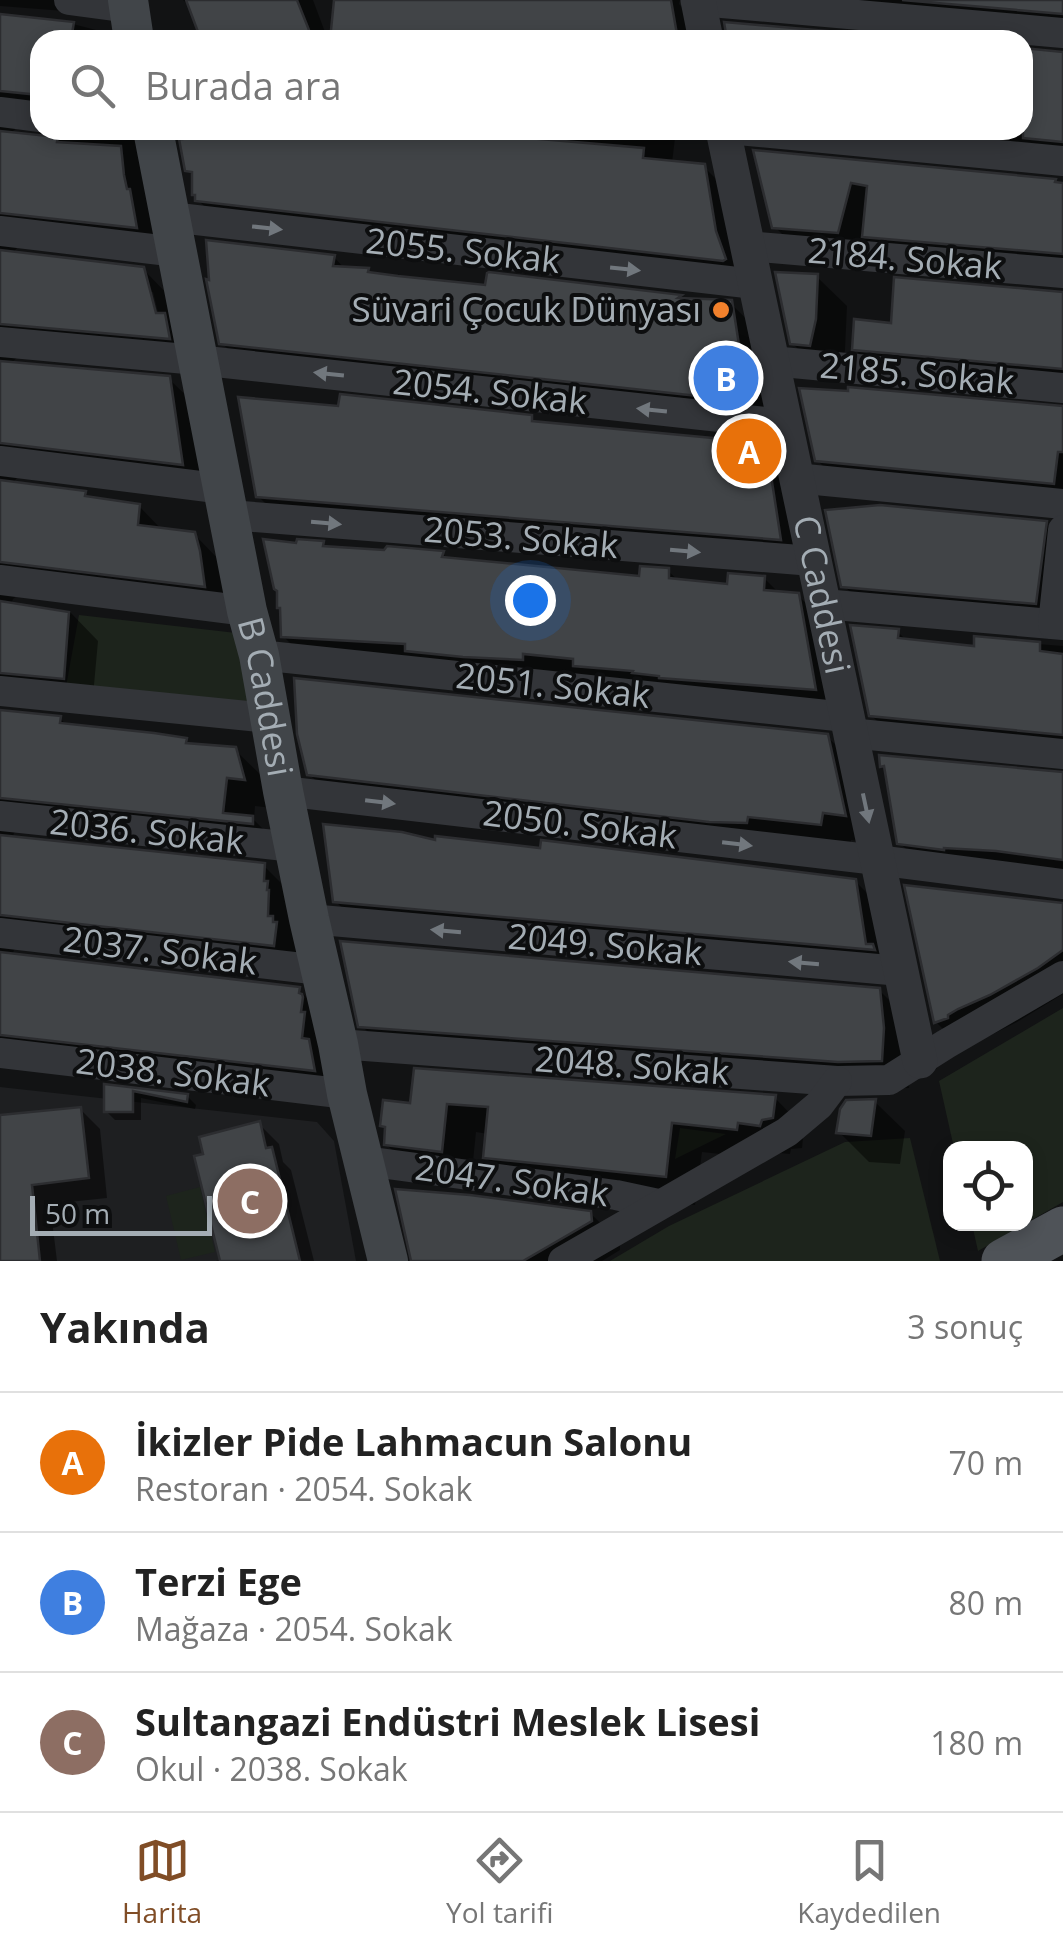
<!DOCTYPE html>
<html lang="tr">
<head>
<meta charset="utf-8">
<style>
	body { margin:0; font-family:"Open Sans",sans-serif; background:#f2f2f2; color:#222 }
	.controls { position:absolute; right:30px; bottom:30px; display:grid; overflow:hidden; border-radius:20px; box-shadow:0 5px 15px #0003 }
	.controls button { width:90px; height:90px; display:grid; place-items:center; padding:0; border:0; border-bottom:2px solid #e0e0e0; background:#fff; color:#222; font:50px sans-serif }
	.scale { position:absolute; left:30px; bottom:25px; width:182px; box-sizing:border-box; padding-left:10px; border:5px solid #a4adb4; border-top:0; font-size:28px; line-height:35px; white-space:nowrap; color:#a4adb4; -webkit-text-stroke:8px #0d0e0f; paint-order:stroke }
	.you { position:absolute; left:530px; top:600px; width:35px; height:35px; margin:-25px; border:8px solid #fff; border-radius:50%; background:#1a73e8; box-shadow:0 0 0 15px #1a73e833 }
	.badge { display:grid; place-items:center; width:65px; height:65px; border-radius:50%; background:#804d26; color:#fff; font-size:32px; font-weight:700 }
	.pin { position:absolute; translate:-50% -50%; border:5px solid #fff; box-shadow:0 2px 10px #0006 }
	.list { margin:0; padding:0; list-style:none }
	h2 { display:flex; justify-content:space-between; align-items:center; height:130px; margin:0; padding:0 40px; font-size:42px }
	h2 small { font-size:32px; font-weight:400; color:#767676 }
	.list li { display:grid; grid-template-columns:65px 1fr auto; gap:30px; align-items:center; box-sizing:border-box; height:140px; padding:0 40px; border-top:2px solid #e0e0e0 }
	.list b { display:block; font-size:38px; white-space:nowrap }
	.list p { margin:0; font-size:32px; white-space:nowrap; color:#767676 }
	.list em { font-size:32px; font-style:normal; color:#767676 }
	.icon { flex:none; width:55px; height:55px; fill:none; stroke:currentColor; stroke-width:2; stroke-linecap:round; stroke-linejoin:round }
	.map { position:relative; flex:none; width:1063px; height:1261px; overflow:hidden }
	.search { position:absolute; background:#fff; box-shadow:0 5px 15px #0003; left:30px; right:30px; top:30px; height:110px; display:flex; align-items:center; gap:25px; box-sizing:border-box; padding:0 35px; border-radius:30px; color:#767676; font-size:38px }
	.sheet { height:550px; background:#fff }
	nav { display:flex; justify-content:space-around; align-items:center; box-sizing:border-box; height:140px; border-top:2px solid #e0e0e0; background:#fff; font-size:28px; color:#767676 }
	nav a { display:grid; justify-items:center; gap:5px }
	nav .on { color:#804d26 }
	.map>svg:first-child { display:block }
	.built { fill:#1e1f21 }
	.green { fill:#1d241c }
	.shadow { fill:#0007; fill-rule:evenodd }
	.building { fill:#414447; stroke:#2c2d30; stroke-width:2.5 }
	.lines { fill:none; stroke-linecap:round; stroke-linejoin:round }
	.minor { stroke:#333539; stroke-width:30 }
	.tertiary { stroke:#333539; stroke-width:35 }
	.secondary { stroke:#414549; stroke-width:40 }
	.primary { stroke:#4f5358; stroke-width:45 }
	.oneway { fill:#71777d }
	.poi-dot { fill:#f2812c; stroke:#0d0e0f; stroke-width:4 }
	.labels { text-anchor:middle; stroke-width:8; stroke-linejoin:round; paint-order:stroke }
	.street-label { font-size:35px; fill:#a4adb4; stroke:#0d0e0f }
	.poi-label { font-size:35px; fill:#a4adb4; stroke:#0d0e0f; text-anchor:end }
</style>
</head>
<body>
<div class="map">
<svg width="1063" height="1261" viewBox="0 0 1063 1261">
	<rect width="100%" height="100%" fill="#121314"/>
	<polygon class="built" points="0,1087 317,1122 334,1141 356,1261 0,1261"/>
	<g class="green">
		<polygon points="79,615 245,634 261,711 65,692"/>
		<polygon points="1063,1008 1063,1202 978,1251 972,1224 1026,1224 1026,1148 954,1148 939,1081"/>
		<polygon points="680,1128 726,1134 675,1159"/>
		<polygon points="910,1138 940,1261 610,1261 669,1226 845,1142"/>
		<polygon points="200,1187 215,1252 181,1260 166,1196"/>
	</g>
	<g class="shadow">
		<polygon points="0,0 110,0 90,13 0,6"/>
		<polygon points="183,0 313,0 328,40 204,40 193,9"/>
		<polygon points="336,0 680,0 679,4 697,22 700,40 332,40"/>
		<polygon points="736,0 1063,0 1063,37"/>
		<path d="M0 15 73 24 96 30 107 40H40V122L23 123 13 131 12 135 47 137 56 130H139L164 256 21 243 12 254 143 269 172 299 193 345 21 354 10 364 169 379 199 408 210 493 21 473 12 484 85 493 92 500 139 506 163 531 194 534 223 564 233 615 22 592 13 599 11 605 69 611 98 641 92 707 0 701ZM148 292H153L161 325 156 326Z"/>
		<polygon points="1023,51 1063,54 1063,165 757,130 1023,130"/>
		<polygon points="184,130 676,130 672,163 704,167 732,195 752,288 226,228 198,200 195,177 188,170"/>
		<polygon points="756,153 1063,182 1063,277 891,263 869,241 865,258 802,254 775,227"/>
		<polygon points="334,257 345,269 368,270 373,275 488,288 489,275 681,297 685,301 730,303 759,331 780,425 250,371 221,342"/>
		<polygon points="817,277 847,306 845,350 840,374 822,373 792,343"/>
		<polygon points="1063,294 1063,392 881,375 854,349 893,326"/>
		<polygon points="340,408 531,418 537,424 765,446 793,474 808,567 287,525 258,496"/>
		<polygon points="1063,409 1063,508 844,487 817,460"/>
		<polygon points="1046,524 1063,541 1063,631 873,614 844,586"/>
		<polygon points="323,544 328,549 442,553 449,560 642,579 668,571 679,581 729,586 764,578 779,593 798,595 824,622 841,715 309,662 283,636 298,546"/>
		<polygon points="898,632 908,642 976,649 977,639 1063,646 1063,758 898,742 871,715"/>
		<polygon points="0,712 60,718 68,727 186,740 191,746 235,750 265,779 272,808 255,806 254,820 282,848 23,827 14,833 12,839 264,866 293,895 305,954 23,944 14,950 12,956 298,989 328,1018 343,1099 0,1062"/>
		<polygon points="827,736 856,766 873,843 851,840 849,853 339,803 309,774"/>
		<polygon points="882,765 1063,775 1063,881 926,869 899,842 887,771"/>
		<polygon points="437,843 543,850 855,881 885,911 894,967 366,931 335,901"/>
		<polygon points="1063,906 1063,994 1017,1022 963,1049 936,1022"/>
		<polygon points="879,990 907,1018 910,1058 909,1088 867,1089 388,1052 360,1024"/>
		<polygon points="416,1071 775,1098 804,1128 802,1148 791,1149 790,1154 768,1152 766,1159 702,1152 695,1205 515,1187 485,1157 488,1134 476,1132 471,1181 416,1174 386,1144 387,1130 382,1126 413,1106"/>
		<polygon points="106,1087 187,1096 196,1105 195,1109 141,1098 141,1120 115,1120 106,1111"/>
		<polygon points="875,1102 905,1131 900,1164 869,1162 839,1132"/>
		<polygon points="80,1109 100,1129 107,1198 50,1204 57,1261 0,1261 0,1118"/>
		<polygon points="259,1124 279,1144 283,1162 291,1170 314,1261 216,1261 223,1259"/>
		<polygon points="590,1213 620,1242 620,1250 602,1261 413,1261"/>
	</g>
	<g class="building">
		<polygon points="186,0 297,0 313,40 201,40"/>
		<polygon points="334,0 671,0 678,40 462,40 413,36 413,40 330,40"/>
		<polygon points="902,0 1063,0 1063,14"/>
		<polygon points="0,14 74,22 71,40 40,40 40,95 0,91"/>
		<polygon points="724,22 929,40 727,40"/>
		<polygon points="1023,48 1063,52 1063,142 1023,138"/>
		<polygon points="182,130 436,130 644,148 643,158 705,164 716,231 726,259 723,261 195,201 195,195 192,195 192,172 185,171 179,139 182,139"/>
		<polygon points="0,131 58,137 57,142 121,146 124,175 127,189 130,189 137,228 0,213"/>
		<polygon points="753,150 1056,179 1055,182 1063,183 1063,254 862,237 867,186 851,183 838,233 772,228"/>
		<polygon points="206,240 335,255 333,266 369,268 368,272 398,276 485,285 487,273 489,272 682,295 678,298 732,300 739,345 754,398 698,396 219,344 206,279 209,280"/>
		<polygon points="0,250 144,267 156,313 165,313 170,339 0,324"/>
		<polygon points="775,272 818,274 816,319 810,346 790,344"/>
		<polygon points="894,277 1063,292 1063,369 852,350 854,319 891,323"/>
		<polygon points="0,361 170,376 183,465 0,443"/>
		<polygon points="848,387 1063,406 1063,452 1058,452 1054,484 815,461 799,388 848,391"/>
		<polygon points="340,394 532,415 532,421 766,443 781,540 256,497 238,397 338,406"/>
		<polygon points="0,480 86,491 85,496 140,504 138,525 195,532 200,551 205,587 0,562"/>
		<polygon points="880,505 1047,521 1036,604 841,587 825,510"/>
		<polygon points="263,539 296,543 297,539 324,541 323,546 384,550 387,546 444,551 442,557 639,576 640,566 669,568 669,578 727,584 728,573 765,576 764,590 799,593 816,690 659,678 659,676 632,673 633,671 573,666 573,659 523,654 523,660 463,657 405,651 405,644 281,637 280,608 277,608 277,591 274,589"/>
		<polygon points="0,601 69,612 64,679 0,673"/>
		<polygon points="850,625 899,629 898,638 974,646 974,636 1040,642 1040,651 1063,654 1063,735 869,716"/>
		<polygon points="294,678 828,734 846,816 823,813 821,825 748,817 747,823 709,822 307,775 297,734"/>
		<polygon points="0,710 61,716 60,723 154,733 187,738 186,743 236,747 245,780 227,778 223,813 253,816 253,824 0,798"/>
		<polygon points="879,755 1063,772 1063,860 996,851 944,848 944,850 897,844 884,766 880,767"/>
		<polygon points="323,824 402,832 435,840 435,836 540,848 541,840 856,879 866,944 873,944 875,950 333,902"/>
		<polygon points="0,835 265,863 264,881 268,881 267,890 269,890 268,916 273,916 273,922 277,922 274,946 0,915"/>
		<polygon points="904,885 1063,903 1063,950 1038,968 990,995 958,1009 948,1015 948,1018 934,1023"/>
		<polygon points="340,941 880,988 884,1028 882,1061 838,1062 358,1027"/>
		<polygon points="0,952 300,987 299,993 302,994 303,997 301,1012 305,1012 302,1038 309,1039 315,1071 0,1035"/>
		<polygon points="414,1068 776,1095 773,1118 762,1120 760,1126 738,1123 737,1130 672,1123 666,1177 483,1158 488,1107 447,1104 442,1152 384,1145 385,1127 380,1126 383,1100 410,1103"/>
		<polygon points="104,1084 188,1094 187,1102 133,1091 133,1112 104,1112"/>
		<polygon points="876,1099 871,1136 836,1133 840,1109 846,1100"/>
		<polygon points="81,1107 89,1178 32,1185 40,1261 0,1261 0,1115"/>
		<polygon points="260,1121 266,1148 272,1147 300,1261 220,1261 194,1156 203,1154 199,1137"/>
		<polygon points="395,1189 470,1195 591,1211 592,1221 523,1261 411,1261"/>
	</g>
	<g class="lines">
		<g class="minor">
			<polyline points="69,0 129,8"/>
			<polyline points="699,1 1063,33"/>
			<polyline points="0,112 40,117"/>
			<polyline points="738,130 1063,161"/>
			<polyline points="170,217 755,284"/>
			<polyline points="0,231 177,252"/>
			<polyline points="747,246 1063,273"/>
			<polyline points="0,342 197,360 784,424"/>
			<polyline points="771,361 1063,388"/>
			<polyline points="0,461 224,489"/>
			<polyline points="795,478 1063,504"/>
			<polyline points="229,515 813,561"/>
			<polyline points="0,580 247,611"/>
			<polyline points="823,604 1063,625"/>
			<polyline points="1053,624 1063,530"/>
			<polyline points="259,655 846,717"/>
			<polyline points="0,691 268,718"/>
			<polyline points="849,733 1063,754"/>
			<polyline points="283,791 877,860 1063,884"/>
			<polyline points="0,816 294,847"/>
			<polyline points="309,919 901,971"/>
			<polyline points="0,933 320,970"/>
			<polyline points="338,1044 837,1081 889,1080 946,1044 1063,976"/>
			<polyline points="0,1053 347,1094"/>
			<polyline points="365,1161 616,1195 658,1204"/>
			<polyline points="563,1261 787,1132 819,1105 837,1081"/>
		</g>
		<g class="tertiary">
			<polyline points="698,0 706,40"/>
			<path id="s1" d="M723 130 920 1061"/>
		</g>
		<g class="secondary">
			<polyline points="128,0 134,40"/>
			<path id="s2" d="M153 130 247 611 259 655 283 791 309 919 338 1044 347 1094 388 1261"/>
		</g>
		<polyline class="primary" points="1004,1261 1063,1229"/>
	</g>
	<defs><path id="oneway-solid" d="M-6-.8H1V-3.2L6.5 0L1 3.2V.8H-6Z" transform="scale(2.5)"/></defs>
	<g class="oneway">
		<use href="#oneway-solid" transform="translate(267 228) rotate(6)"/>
		<use href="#oneway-solid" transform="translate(625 269) rotate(6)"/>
		<use href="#oneway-solid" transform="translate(329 374) rotate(-174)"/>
		<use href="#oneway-solid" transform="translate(652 410) rotate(-174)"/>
		<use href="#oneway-solid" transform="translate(326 523) rotate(5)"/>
		<use href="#oneway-solid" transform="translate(685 551) rotate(5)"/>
		<use href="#oneway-solid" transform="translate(380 802) rotate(7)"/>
		<use href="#oneway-solid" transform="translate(866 808) rotate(78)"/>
		<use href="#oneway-solid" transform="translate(737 844) rotate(7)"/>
		<use href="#oneway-solid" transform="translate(446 931) rotate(-175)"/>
		<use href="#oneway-solid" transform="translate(804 963) rotate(-175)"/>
	</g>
	<circle class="poi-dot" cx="721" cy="310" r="10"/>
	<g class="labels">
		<g class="street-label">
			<text transform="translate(463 251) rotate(6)" y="12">2055. Sokak</text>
			<text transform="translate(905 259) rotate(5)" y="12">2184. Sokak</text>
			<text transform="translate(917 374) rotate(5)" y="12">2185. Sokak</text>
			<text transform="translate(490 392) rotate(6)" y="12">2054. Sokak</text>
			<text transform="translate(521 538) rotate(5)" y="12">2053. Sokak</text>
			<text dy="12" stroke="none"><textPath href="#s1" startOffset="475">C Caddesi</textPath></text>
			<text transform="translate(553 686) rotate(6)" y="12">2051. Sokak</text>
			<text dy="12" stroke="none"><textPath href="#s2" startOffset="578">B Caddesi</textPath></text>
			<text transform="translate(580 825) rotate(7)" y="12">2050. Sokak</text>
			<text transform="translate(147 832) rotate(6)" y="12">2036. Sokak</text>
			<text transform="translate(605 945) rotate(5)" y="12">2049. Sokak</text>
			<text transform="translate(160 951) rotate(7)" y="12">2037. Sokak</text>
			<text transform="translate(632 1066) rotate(4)" y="12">2048. Sokak</text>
			<text transform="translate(173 1073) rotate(7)" y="12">2038. Sokak</text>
			<text transform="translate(512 1181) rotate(8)" y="12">2047. Sokak</text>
		</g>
		<g class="poi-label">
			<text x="701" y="322">Süvari Çocuk Dünyası</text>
		</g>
	</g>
</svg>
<div class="controls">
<button><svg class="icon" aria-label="locate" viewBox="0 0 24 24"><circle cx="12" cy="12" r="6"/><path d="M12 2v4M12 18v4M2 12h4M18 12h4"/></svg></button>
</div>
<div class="scale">50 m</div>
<div class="you"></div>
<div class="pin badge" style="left:749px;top:451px;background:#e8710a">A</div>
<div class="pin badge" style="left:726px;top:378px;background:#3f7fe0">B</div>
<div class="pin badge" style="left:250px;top:1201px;background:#8d6e63">C</div>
<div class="search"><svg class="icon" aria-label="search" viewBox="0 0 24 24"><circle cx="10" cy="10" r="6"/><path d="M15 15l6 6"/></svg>Burada ara</div>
</div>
<section class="sheet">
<h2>Yakında<small>3 sonuç</small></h2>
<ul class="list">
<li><span class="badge" style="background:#e8710a">A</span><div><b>İkizler Pide Lahmacun Salonu</b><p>Restoran · 2054. Sokak</p></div><em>70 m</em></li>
<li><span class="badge" style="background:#3f7fe0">B</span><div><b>Terzi Ege</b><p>Mağaza · 2054. Sokak</p></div><em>80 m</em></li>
<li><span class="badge" style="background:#8d6e63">C</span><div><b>Sultangazi Endüstri Meslek Lisesi</b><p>Okul · 2038. Sokak</p></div><em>180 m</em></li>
</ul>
</section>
<nav>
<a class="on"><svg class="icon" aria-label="map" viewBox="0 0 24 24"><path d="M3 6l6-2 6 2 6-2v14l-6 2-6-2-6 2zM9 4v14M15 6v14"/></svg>Harita</a>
<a><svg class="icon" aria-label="directions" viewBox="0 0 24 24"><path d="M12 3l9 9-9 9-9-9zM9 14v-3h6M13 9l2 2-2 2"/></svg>Yol tarifi</a>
<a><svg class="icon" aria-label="saved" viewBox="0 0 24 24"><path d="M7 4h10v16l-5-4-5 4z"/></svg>Kaydedilen</a>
</nav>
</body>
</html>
